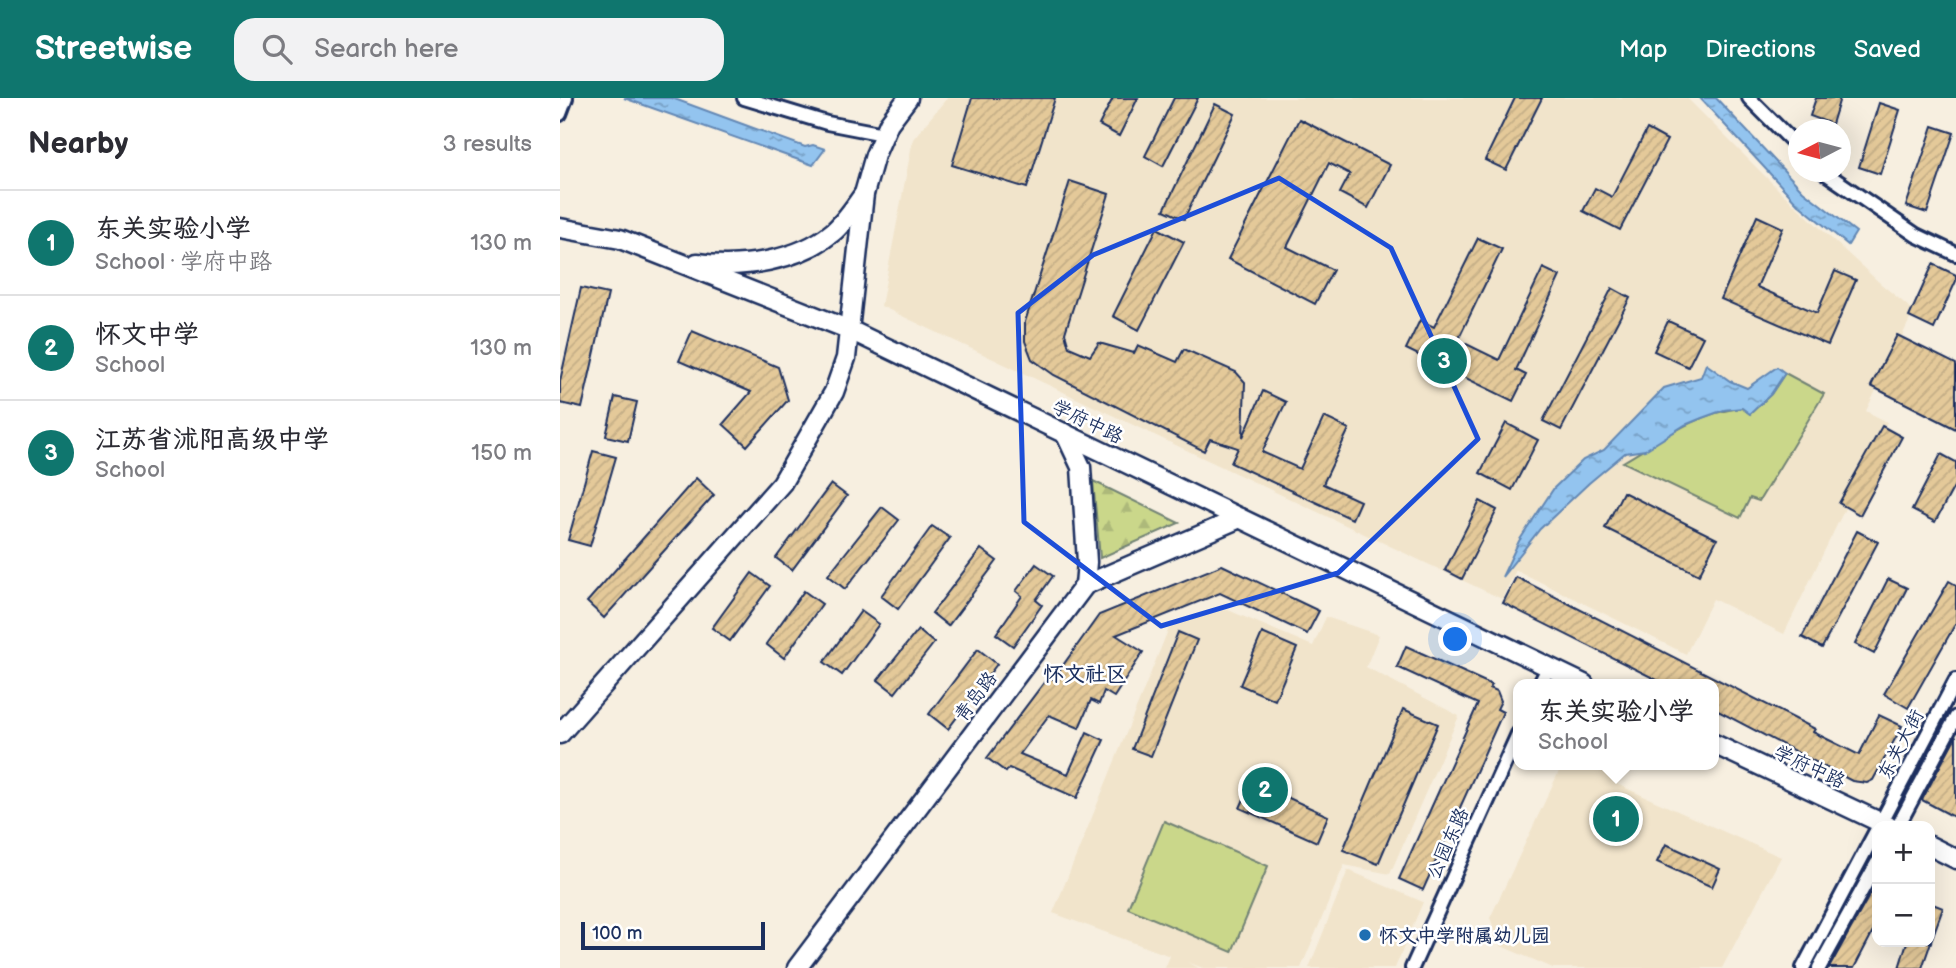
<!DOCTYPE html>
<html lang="en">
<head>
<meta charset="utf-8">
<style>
	body { margin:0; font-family:"Balsamiq Sans","LXGW WenKai TC",sans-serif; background:#f2f2f3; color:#2b2b33 }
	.controls { position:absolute; right:21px; bottom:21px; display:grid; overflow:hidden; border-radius:14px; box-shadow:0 7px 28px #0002 }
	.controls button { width:63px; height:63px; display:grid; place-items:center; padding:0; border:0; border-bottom:2px solid #e1e1e2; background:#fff; color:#2b2b33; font:35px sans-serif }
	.compass { position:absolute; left:1228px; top:21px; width:63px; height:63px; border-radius:50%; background:#fff; box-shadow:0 7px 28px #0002; rotate:264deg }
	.scale { position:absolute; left:21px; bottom:18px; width:184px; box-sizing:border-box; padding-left:7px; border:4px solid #1b2f5e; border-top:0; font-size:19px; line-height:24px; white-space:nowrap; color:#1b2f5e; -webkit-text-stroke:5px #fff; paint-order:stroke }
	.you { position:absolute; left:896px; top:542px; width:24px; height:24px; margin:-18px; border:5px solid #fff; border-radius:50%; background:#1a73e8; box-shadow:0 0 0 10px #1a73e833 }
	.badge { display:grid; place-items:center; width:46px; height:46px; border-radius:50%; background:#0f766e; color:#fff; font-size:23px; font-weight:700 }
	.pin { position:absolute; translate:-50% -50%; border:4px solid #fff; box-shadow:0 2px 7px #0006 }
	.popup { position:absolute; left:953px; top:581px; width:206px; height:91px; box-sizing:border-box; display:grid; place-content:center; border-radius:14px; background:#fff; filter:drop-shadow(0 2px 5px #0005); font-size:23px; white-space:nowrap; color:#7c7c81 }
	.popup b { font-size:26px; color:#2b2b33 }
	.popup::after { content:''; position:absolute; left:50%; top:100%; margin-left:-14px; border:14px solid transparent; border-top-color:#fff }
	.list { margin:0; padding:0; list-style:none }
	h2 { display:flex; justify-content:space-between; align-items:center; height:91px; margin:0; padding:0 28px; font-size:30px }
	h2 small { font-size:23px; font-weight:400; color:#7c7c81 }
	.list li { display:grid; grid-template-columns:46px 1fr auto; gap:21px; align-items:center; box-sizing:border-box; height:105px; padding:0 28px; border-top:2px solid #e1e1e2 }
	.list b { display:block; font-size:26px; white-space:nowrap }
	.list p { margin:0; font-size:23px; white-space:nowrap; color:#7c7c81 }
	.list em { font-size:23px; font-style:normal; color:#7c7c81 }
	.icon { flex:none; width:38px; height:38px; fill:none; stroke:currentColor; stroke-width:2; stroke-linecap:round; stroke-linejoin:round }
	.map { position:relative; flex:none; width:1396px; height:870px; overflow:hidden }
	header { display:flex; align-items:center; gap:42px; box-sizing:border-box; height:98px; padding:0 35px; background:#0f766e; color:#fff }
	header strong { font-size:33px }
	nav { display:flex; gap:38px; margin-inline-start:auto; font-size:24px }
	.search { width:490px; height:63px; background:#f2f2f3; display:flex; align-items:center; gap:18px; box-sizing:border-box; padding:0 24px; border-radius:21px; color:#7c7c81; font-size:26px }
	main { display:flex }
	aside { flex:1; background:#fff }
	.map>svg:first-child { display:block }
	.built { fill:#f1e4cb }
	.green { fill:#cad78a; stroke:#728374; stroke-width:2 }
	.forest { fill:url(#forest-firs); stroke:#728374; stroke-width:2 }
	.water { fill:url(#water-ripples); stroke:#6388b5; stroke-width:2 }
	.building { fill:url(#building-hatch); stroke:#1b2f5e; stroke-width:2 }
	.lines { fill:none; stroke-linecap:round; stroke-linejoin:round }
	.street-casing { stroke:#1b2f5e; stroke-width:18 }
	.secondary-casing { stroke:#1b2f5e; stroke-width:23 }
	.street { stroke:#fff; stroke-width:12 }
	.secondary { stroke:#fff; stroke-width:18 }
	.marked { fill:none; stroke:#1d4ed8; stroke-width:5; stroke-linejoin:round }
	.poi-dot { fill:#1f6fb2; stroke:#fff; stroke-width:2.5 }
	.labels { text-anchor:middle; stroke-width:5; stroke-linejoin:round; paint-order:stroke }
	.street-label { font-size:19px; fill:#1b2f5e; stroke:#fff }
	.poi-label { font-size:19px; font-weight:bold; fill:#1b2f5e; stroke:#fff; text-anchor:start }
	.neighbourhood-label { font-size:21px; font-weight:bold; fill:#1b2f5e; stroke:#fff }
</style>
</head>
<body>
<header>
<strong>Streetwise</strong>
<div class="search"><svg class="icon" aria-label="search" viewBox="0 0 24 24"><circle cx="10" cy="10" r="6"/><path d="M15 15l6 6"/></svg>Search here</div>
<nav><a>Map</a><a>Directions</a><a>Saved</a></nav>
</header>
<main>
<aside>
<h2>Nearby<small>3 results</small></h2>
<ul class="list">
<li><span class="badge">1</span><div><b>东关实验小学</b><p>School · 学府中路</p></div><em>130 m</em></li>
<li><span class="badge">2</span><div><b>怀文中学</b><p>School</p></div><em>130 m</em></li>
<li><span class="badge">3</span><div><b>江苏省沭阳高级中学</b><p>School</p></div><em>150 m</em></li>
</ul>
</aside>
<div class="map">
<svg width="1396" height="870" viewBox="0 0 1396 870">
	<defs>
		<pattern id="forest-firs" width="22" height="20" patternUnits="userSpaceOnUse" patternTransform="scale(1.75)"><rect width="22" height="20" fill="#cad78a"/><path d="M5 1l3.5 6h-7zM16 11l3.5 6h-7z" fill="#adb97a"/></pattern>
		<pattern id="water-ripples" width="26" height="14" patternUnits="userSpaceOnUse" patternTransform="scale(1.75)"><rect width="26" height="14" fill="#93c4ef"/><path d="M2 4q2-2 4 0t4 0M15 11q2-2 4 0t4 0" fill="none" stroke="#77a0c5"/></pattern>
		<pattern id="building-hatch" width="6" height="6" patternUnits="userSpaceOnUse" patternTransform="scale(1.75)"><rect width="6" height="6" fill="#e4c999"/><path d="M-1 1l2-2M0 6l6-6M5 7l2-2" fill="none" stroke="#c3ad86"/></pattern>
	</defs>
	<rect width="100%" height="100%" fill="#f7efe0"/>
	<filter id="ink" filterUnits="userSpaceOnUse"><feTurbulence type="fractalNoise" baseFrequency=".0143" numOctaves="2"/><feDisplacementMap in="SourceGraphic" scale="14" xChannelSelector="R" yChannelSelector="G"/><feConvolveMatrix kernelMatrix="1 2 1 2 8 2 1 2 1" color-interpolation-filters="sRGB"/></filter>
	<g filter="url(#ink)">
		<g class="built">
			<polygon points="387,0 1127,0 1222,95 1321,186 1354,213 1306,313 1327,324 1224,536 1153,501 1126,556 956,472 942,501 321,208 353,41"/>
			<polygon points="661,509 753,548 766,519 819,537 806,569 899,618 830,776 784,767 741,870 643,870 627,864 639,870 605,870 610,858 493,815 611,525"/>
			<polygon points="1002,667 1016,667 1032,673 1036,667 1059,667 1052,684 1221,759 1162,870 993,870 941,848 930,820"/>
			<polygon points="788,772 863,804 835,870 749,870"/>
		</g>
		<g class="green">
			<path d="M1225 275 1264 296 1199 403 1190 400 1180 420 1063 364C1101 342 1137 314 1182 310L1190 316 1211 296Z"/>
			<polygon points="604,723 708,768 672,854 568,810"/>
		</g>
		<polygon class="forest" points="533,383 619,425 540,460"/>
		<g class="water">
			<polygon points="64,0 112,0 245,49 253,47 265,51 253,67"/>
			<polygon points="1140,0 1156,0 1243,93 1296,134 1288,147 1238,106"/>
			<polygon points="1146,266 1170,283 1187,290 1217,269 1225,275 1211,296 1190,316 1182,310 1164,312 1142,320 1125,327 1085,352 1065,355 1029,385 980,431 942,479 959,443 994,390 1023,362 1044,352 1104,290 1141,279"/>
		</g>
		<g class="building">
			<polygon points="412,0 495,0 467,90 392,67"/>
			<polygon points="553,0 578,0 559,38 539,27"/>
			<polygon points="614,0 638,0 603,68 585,58"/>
			<polygon points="955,0 982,0 946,72 925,62"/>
			<polygon points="1256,0 1280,0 1272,26 1250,18"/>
			<polygon points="1319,5 1340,12 1320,76 1299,69"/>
			<polygon points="655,6 675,16 624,121 604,112"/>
			<polygon points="739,21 830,67 808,110 780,95 790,76 769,65 727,149 773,172 755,206 668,161"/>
			<polygon points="1373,28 1394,35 1367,115 1346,108"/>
			<polygon points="1087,31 1107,42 1060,132 1023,113 1035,90 1052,99"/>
			<polygon points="510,83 549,96 505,235 509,249 530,258 539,245 574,255 578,247 617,264 624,251 676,274 685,284 683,339 703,293 726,304 702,354 740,371 764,319 789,331 763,386 800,403 792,421 671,365 678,350 650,341 644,353 494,277 472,261 465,243 465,224"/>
			<polygon points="1197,118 1223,130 1197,189 1257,215 1275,173 1296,182 1268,247 1161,201"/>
			<polygon points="597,130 624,144 579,232 553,218"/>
			<polygon points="918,140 942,151 898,242 939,262 983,170 1000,178 956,272 966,277 953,303 846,251 860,222 874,229"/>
			<polygon points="1373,166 1396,177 1396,183 1374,231 1349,219"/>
			<polygon points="21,190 48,196 22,310 0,305 0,283"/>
			<polygon points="1052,190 1070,200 1001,332 983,323"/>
			<polygon points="1108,223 1143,239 1128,269 1094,253"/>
			<polygon points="132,233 218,269 228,302 187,348 163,326 191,294 119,263"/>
			<polygon points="1337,237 1396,266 1396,331 1311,288"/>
			<polygon points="55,299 77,304 68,343 46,338"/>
			<polygon points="946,325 978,342 952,392 920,375"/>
			<polygon points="1322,328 1342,339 1300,417 1279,405"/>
			<polygon points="33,353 56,359 30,448 8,442"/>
			<polygon points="1381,356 1396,364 1396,385 1375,424 1352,412"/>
			<polygon points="136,380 154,397 44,520 27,504"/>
			<polygon points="271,386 287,398 232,472 216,460"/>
			<polygon points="1063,394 1157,441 1139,477 1045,430"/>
			<polygon points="920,403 937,412 902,481 885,472"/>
			<polygon points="322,409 339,422 285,491 268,477"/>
			<polygon points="372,428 390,440 338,511 321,498"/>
			<polygon points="1297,433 1318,444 1262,550 1242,539"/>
			<polygon points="421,451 437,463 388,528 372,515"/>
			<polygon points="476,466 493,478 476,502 482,507 453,548 436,536 462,498 456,493"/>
			<polygon points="662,467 759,513 747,536 660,495 556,537 583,554 554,599 544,593 539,606 531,602 519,630 489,617 460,656 508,676 527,634 544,642 517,700 449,670 446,674 427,660 489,578 493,581 539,517"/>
			<polygon points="192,475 210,488 170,543 152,530"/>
			<polygon points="956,479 1255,631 1253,634 1299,657 1319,617 1342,628 1313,682 1307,685 1292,683 1154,611 1154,586 1105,586 943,505"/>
			<polygon points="1328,481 1347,490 1314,556 1295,546"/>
			<polygon points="1389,483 1396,487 1396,525 1348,610 1324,596"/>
			<polygon points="244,493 262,506 224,560 206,546"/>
			<polygon points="301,513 319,526 282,577 264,564"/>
			<polygon points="358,532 374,545 335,595 318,582"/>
			<polygon points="618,534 637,542 591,658 572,651"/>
			<polygon points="702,535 737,550 715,602 680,587"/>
			<polygon points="846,548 932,587 930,590 937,593 941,603 937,611 943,614 863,792 839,781 918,606 837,569"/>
			<polygon points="418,551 437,566 388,631 369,616"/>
			<polygon points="843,611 878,626 818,766 783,752"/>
			<polygon points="1396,638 1396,720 1362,702"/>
			<polygon points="692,683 768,718 757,744 680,710"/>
			<polygon points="1106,746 1160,771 1152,789 1097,764"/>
			<polygon points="1317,795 1317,826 1294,870 1269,870 1310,796"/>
			<polygon points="1370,805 1383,810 1371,843 1370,842"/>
			<polygon points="1347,844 1371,844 1362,870 1339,870"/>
		</g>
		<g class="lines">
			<defs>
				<g id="street">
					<polyline points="184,0 267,25 324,36"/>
					<polyline points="1189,0 1238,49"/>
					<polyline points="0,16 6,0"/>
					<polyline points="1264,74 1356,137 1396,156"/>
					<polyline points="980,586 988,570"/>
					<polyline points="1319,728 1396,582"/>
					<polyline points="1338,728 1396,619"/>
					<polyline points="852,870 958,636"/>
					<polyline points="1243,870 1317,731"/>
					<polyline points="1259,870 1317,765"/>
				</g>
				<g id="secondary">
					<polyline points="0,130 60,141 290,232 1024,586"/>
					<path d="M137 165C182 171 238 163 273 134 285 124 295 108 304 96"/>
					<polyline points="505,335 521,369 527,464 525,487"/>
					<polyline points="0,636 222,385 274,294 286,260 304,96 315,57 329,25 348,0"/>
					<polyline points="1154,646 1328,728"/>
					<polyline points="1370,748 1396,761"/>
					<polyline points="237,870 525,487 680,420"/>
				</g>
			</defs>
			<use href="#street" class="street-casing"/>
			<use href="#secondary" class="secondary-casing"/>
			<use href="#street" class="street"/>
			<use href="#secondary" class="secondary"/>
		</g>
	</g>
	<path class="marked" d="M719 80 831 150 918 341 778 475 601 528 464 424 458 215 533 157Z"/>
	<circle class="poi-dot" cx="805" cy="837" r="7"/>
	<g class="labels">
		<g class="street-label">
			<text transform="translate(528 323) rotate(26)" y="7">学府中路</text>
			<text transform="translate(415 598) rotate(-53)" y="7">青岛路</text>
			<text transform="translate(1340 646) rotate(-62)" y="7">东关大街</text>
			<text transform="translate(1250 668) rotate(25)" y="7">学府中路</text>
			<text transform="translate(887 745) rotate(-66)" y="7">公园东路</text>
		</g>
		<g class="poi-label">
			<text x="819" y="844">怀文中学附属幼儿园</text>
		</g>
		<g class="neighbourhood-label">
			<text x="525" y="583">怀文社区</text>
		</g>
	</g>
</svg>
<div class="controls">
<button>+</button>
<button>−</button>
</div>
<svg class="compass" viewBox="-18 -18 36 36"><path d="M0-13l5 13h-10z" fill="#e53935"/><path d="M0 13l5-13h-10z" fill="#7c7c81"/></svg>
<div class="scale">100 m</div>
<div class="you"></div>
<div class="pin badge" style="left:1056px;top:721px">1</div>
<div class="popup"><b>东关实验小学</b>School</div>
<div class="pin badge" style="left:705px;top:692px">2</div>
<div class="pin badge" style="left:884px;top:263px">3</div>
</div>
</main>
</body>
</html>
